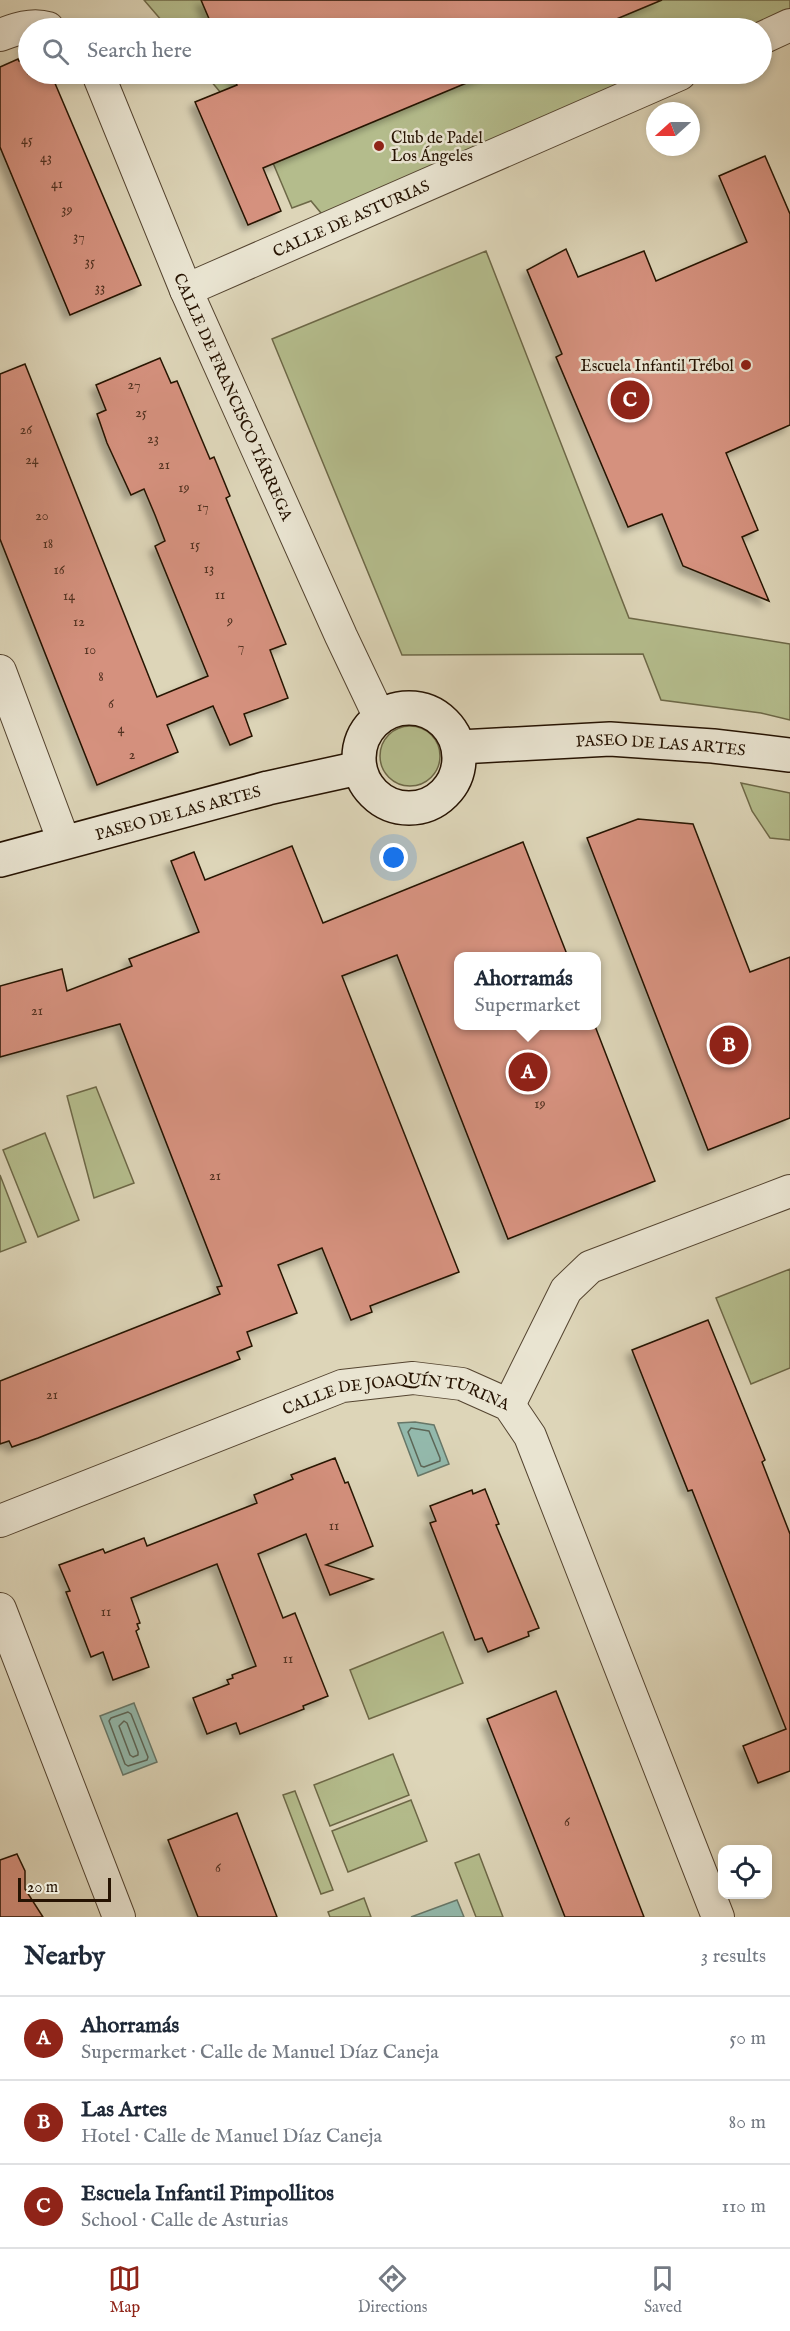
<!DOCTYPE html>
<html lang="en">
<head>
<meta charset="utf-8">
<style>
	body { margin:0; font-family:"IM FELL English",serif; background:#f6f6f7; color:#1f2937 }
	.controls { position:absolute; right:18px; bottom:18px; display:grid; overflow:hidden; border-radius:12px; box-shadow:0 3px 9px #0003 }
	.controls button { width:54px; height:54px; display:grid; place-items:center; padding:0; border:0; border-bottom:2px solid #e0e1e3; background:#fff; color:#1f2937; font:30px sans-serif }
	.compass { position:absolute; left:646px; top:102px; width:54px; height:54px; border-radius:50%; background:#fff; box-shadow:0 3px 9px #0003; rotate:249deg }
	.scale { position:absolute; left:18px; bottom:15px; width:93px; box-sizing:border-box; padding-left:6px; border:3px solid #261302; border-top:0; font-size:16px; line-height:21px; white-space:nowrap; color:#261302; -webkit-text-stroke:4px #e9e4d1; paint-order:stroke }
	.you { position:absolute; left:394px; top:858px; width:21px; height:21px; margin:-15px; border:4px solid #fff; border-radius:50%; background:#1a73e8; box-shadow:0 0 0 9px #1a73e833 }
	.badge { display:grid; place-items:center; width:39px; height:39px; border-radius:50%; background:#8f2418; color:#fff; font-size:20px; font-weight:700 }
	.pin { position:absolute; translate:-50% -50%; border:3px solid #fff; box-shadow:0 2px 6px #0006 }
	.popup { position:absolute; left:454px; top:952px; width:147px; height:78px; box-sizing:border-box; display:grid; place-content:center; border-radius:12px; background:#fff; filter:drop-shadow(0 2px 4px #0005); font-size:20px; white-space:nowrap; color:#747a83 }
	.popup b { font-size:22px; color:#1f2937 }
	.popup::after { content:''; position:absolute; left:50%; top:100%; margin-left:-12px; border:12px solid transparent; border-top-color:#fff }
	.list { margin:0; padding:0; list-style:none }
	h2 { display:flex; justify-content:space-between; align-items:center; height:78px; margin:0; padding:0 24px; font-size:26px }
	h2 small { font-size:20px; font-weight:400; color:#747a83 }
	.list li { display:grid; grid-template-columns:39px 1fr auto; gap:18px; align-items:center; box-sizing:border-box; height:84px; padding:0 24px; border-top:2px solid #e0e1e3 }
	.list b { display:block; font-size:22px; white-space:nowrap }
	.list p { margin:0; font-size:20px; white-space:nowrap; color:#747a83 }
	.list em { font-size:20px; font-style:normal; color:#747a83 }
	.icon { flex:none; width:33px; height:33px; fill:none; stroke:currentColor; stroke-width:2; stroke-linecap:round; stroke-linejoin:round }
	.map { position:relative; flex:none; width:790px; height:1917px; overflow:hidden }
	.search { position:absolute; background:#fff; box-shadow:0 3px 9px #0003; left:18px; right:18px; top:18px; height:66px; display:flex; align-items:center; gap:15px; box-sizing:border-box; padding:0 21px; border-radius:33px; color:#747a83; font-size:22px }
	.sheet { height:330px; background:#fff }
	nav { display:flex; justify-content:space-around; align-items:center; box-sizing:border-box; height:84px; border-top:2px solid #e0e1e3; background:#fff; font-size:16px; color:#747a83 }
	nav a { display:grid; justify-items:center; gap:3px }
	nav .on { color:#8f2418 }
	.map>svg:first-child { display:block }
	.green { fill:#b4bc8c; stroke:#6d6847; stroke-width:1.5 }
	.water { fill:#93b9ac; stroke:#677768; stroke-width:1.5 }
	.lines { fill:none; stroke-linecap:round; stroke-linejoin:round }
	.shore { stroke:#5c6657; stroke-width:1.5 }
	.building { fill:#d5917e; stroke:#261302; stroke-width:1.5; filter:url(#shadow) }
	.minor-casing { stroke:#544430; stroke-width:34 }
	.secondary-casing { stroke:#261302; stroke-width:36 }
	.minor { stroke:#e9e4d1; stroke-width:32 }
	.secondary { stroke:#e9e4d1; stroke-width:33 }
	.poi-dot { fill:#8f2418; stroke:#e9e4d1; stroke-width:2 }
	.labels { text-anchor:middle; stroke-width:5; stroke-linejoin:round; paint-order:stroke }
	.number-label { font-size:14px; fill:#523221 }
	.poi-label { font-size:16px; fill:#261302; stroke:#e9e4d1; text-anchor:start }
	.street-label { font-size:16px; fill:#261302; stroke:#e9e4d1 }
</style>
</head>
<body>
<div class="map">
<svg width="790" height="1917" viewBox="0 0 790 1917">
	<defs>
		<filter id="shadow"><feDropShadow dx="-5.5" dy="5.5" stdDeviation="3" flood-color="#0004"/></filter>
	</defs>
	<rect width="100%" height="100%" fill="#ddd5b8"/>
	<filter id="stains"><feTurbulence type="fractalNoise" baseFrequency=".00333" numOctaves="4"/><feColorMatrix values="0 0 0 0 .2 0 0 0 0 .09 0 0 0 0 .02 0 0 0 .5 -.17"/></filter>
	<radialGradient id="worn" r=".72"><stop offset=".6" stop-color="#630" stop-opacity="0"/><stop offset="1" stop-color="#630" stop-opacity=".3"/></radialGradient>
	<g class="green">
		<polygon points="144,0 790,0 790,16 762,29 168,28"/>
		<polygon points="205,74 659,74 326,219 311,201 292,208 273,163 278,161"/>
		<polygon points="486,251 629,618 790,644 790,720 761,713 661,700 643,654 402,655 272,339"/>
		<circle cx="410" cy="756" r="30"/>
		<polygon points="741,783 790,793 790,840 770,838 752,811"/>
		<polygon points="96,1087 134,1183 94,1198 67,1096"/>
		<polygon points="45,1133 79,1220 38,1237 3,1150"/>
		<polygon points="0,1175 26,1242 0,1252"/>
		<polygon points="790,1269 790,1368 751,1384 716,1298"/>
		<polygon points="443,1632 463,1683 369,1719 350,1670"/>
		<polygon points="393,1754 409,1795 330,1826 314,1785"/>
		<polygon points="295,1791 333,1890 321,1894 283,1795"/>
		<polygon points="411,1800 427,1841 348,1872 332,1831"/>
		<polygon points="479,1854 503,1917 476,1917 455,1863"/>
		<polygon points="364,1898 371,1917 330,1917 328,1912"/>
	</g>
	<g class="water">
		<polygon points="415,1422 434,1425 449,1464 418,1476 398,1423"/>
		<polygon points="134,1703 157,1762 123,1775 100,1716"/>
		<polygon points="457,1900 464,1917 411,1917"/>
	</g>
	<g class="lines">
		<g class="shore">
			<polygon points="411,1428 429,1431 440,1458 440,1461 424,1467 421,1466 408,1432"/>
			<polygon points="128,1712 131,1714 148,1757 147,1760 128,1766 125,1764 109,1721 111,1718"/>
			<polygon points="124,1721 127,1723 138,1752 138,1755 133,1757 130,1755 119,1726"/>
		</g>
	</g>
	<g class="building">
		<polygon points="201,0 662,0 595,28 213,28"/>
		<polygon points="28,58 28,74 51,74 141,285 70,315 0,147 0,67 18,59 19,61"/>
		<polygon points="232,74 488,74 263,168 281,211 248,225 195,102 237,85"/>
		<polygon points="765,156 790,214 790,425 726,453 758,530 742,537 769,601 683,566 662,514 628,527 556,357 562,354 527,270 566,249 578,277 644,251 656,281 747,242 719,176"/>
		<polygon points="160,358 171,383 177,381 210,459 214,457 230,496 226,498 286,644 270,650 288,698 244,714 252,736 230,745 213,706 167,725 178,752 97,785 0,539 0,374 25,364 157,697 208,676 155,546 165,541 155,515 144,489 131,495 107,443 97,414 106,410 96,385"/>
		<polygon points="638,819 693,824 750,972 790,957 790,1118 708,1150 587,838"/>
		<polygon points="523,842 568,957 459,957 459,1026 595,1026 655,1181 508,1239 397,955 342,976 459,1272 370,1306 372,1312 351,1320 322,1248 278,1265 297,1313 247,1332 252,1346 237,1352 240,1359 38,1438 12,1447 9,1441 0,1444 0,1381 220,1294 217,1287 222,1286 120,1024 0,1057 0,986 62,969 67,991 132,966 129,959 199,932 171,861 194,852 205,880 292,846 323,923"/>
		<polygon points="708,1320 765,1460 762,1462 790,1534 790,1771 758,1783 743,1746 786,1729 692,1490 688,1491 632,1350"/>
		<polygon points="335,1458 345,1483 348,1482 373,1546 326,1565 373,1579 330,1595 306,1534 258,1554 283,1618 295,1613 328,1696 303,1706 304,1709 240,1734 236,1723 207,1734 193,1698 229,1684 227,1680 233,1678 232,1675 256,1666 217,1564 131,1598 140,1623 137,1624 139,1629 136,1631 149,1667 113,1680 103,1652 91,1657 66,1592 70,1591 59,1565 103,1549 105,1553 144,1538 147,1546 201,1525 257,1503 254,1495 293,1479 291,1475"/>
		<polygon points="485,1489 499,1524 496,1525 539,1628 528,1632 529,1636 488,1652 482,1638 475,1640 430,1523 436,1521 430,1506 472,1490 473,1494"/>
		<polygon points="556,1691 587,1770 644,1917 565,1917 487,1719"/>
		<polygon points="237,1813 277,1917 198,1917 168,1840"/>
		<polygon points="17,1854 25,1871 25,1889 43,1917 0,1917 0,1860"/>
	</g>
	<g class="lines">
		<defs>
			<g id="minor">
				<path d="M0 35C16 29 32 23 48 28"/>
				<polyline points="762,38 790,25"/>
				<path id="s1" d="M98 74 186 290 341 636 379 716"/>
				<path id="s2" d="M186 290 680 74"/>
				<polyline points="0,671 64,842"/>
				<polyline points="509,1405 566,1290 590,1267 790,1191"/>
				<path id="s3" d="M0 1521 342 1386 413 1378 462 1384 509 1405 530 1436 718 1917"/>
				<polyline points="0,1609 119,1917"/>
			</g>
			<g id="secondary">
				<circle cx="409" cy="758" r="50"/>
				<path id="s4" d="M460 747 610 739 713 746 790 755"/>
				<path id="s5" d="M0 860 268 788 359 768"/>
			</g>
		</defs>
		<use href="#minor" class="minor-casing"/>
		<use href="#secondary" class="secondary-casing"/>
		<use href="#minor" class="minor"/>
		<use href="#secondary" class="secondary"/>
	</g>
	<g class="poi-dot">
		<circle cx="379" cy="146" r="6"/>
		<circle cx="746" cy="365" r="6"/>
	</g>
	<g class="labels">
		<g class="number-label">
			<text x="27" y="144">45</text>
			<text x="46" y="162">43</text>
			<text x="57" y="188">41</text>
			<text x="67" y="214">39</text>
			<text x="79" y="241">37</text>
			<text x="90" y="266">35</text>
			<text x="100" y="292">33</text>
			<text x="134" y="389">27</text>
			<text x="141" y="417">25</text>
			<text x="26" y="434">26</text>
			<text x="153" y="443">23</text>
			<text x="32" y="464">24</text>
			<text x="164" y="469">21</text>
			<text x="184" y="492">19</text>
			<text x="203" y="511">17</text>
			<text x="42" y="520">20</text>
			<text x="48" y="548">18</text>
			<text x="195" y="549">15</text>
			<text x="209" y="573">13</text>
			<text x="59" y="574">16</text>
			<text x="220" y="599">11</text>
			<text x="69" y="600">14</text>
			<text x="230" y="625">9</text>
			<text x="79" y="626">12</text>
			<text x="241" y="651">7</text>
			<text x="90" y="654">10</text>
			<text x="101" y="681">8</text>
			<text x="111" y="708">6</text>
			<text x="121" y="733">4</text>
			<text x="132" y="759">2</text>
			<text x="37" y="1015">21</text>
			<text x="540" y="1108">19</text>
			<text x="215" y="1180">21</text>
			<text x="52" y="1399">21</text>
			<text x="334" y="1530">11</text>
			<text x="106" y="1616">11</text>
			<text x="288" y="1663">11</text>
			<text x="567" y="1826">6</text>
			<text x="218" y="1872">6</text>
		</g>
		<g class="poi-label">
			<text x="391" y="143">Club de Padel<tspan x="391" dy="18">Los Ángeles</tspan></text>
			<text x="734" y="371" text-anchor="end">Escuela Infantil Trébol</text>
		</g>
		<g class="street-label">
			<text dy="6" stroke="none"><textPath href="#s2" startOffset="180">CALLE DE ASTURIAS</textPath></text>
			<text dy="6" stroke="none"><textPath href="#s1" startOffset="350">CALLE DE FRANCISCO TÁRREGA</textPath></text>
			<text dy="6" stroke="none"><textPath href="#s4" startOffset="201">PASEO DE LAS ARTES</textPath></text>
			<text dy="6" stroke="none"><textPath href="#s5" startOffset="184">PASEO DE LAS ARTES</textPath></text>
			<text dy="6" stroke="none"><textPath href="#s3" startOffset="422">CALLE DE JOAQUÍN TURINA</textPath></text>
		</g>
	</g>
	<rect width="100%" height="100%" filter="url(#stains)"/>
	<rect width="100%" height="100%" fill="url(#worn)"/>
</svg>
<div class="controls">
<button><svg class="icon" aria-label="locate" viewBox="0 0 24 24"><circle cx="12" cy="12" r="6"/><path d="M12 2v4M12 18v4M2 12h4M18 12h4"/></svg></button>
</div>
<svg class="compass" viewBox="-18 -18 36 36"><path d="M0-13l5 13h-10z" fill="#e53935"/><path d="M0 13l5-13h-10z" fill="#747a83"/></svg>
<div class="scale">20 m</div>
<div class="you"></div>
<div class="pin badge" style="left:528px;top:1072px">A</div>
<div class="popup"><b>Ahorramás</b>Supermarket</div>
<div class="pin badge" style="left:729px;top:1045px">B</div>
<div class="pin badge" style="left:630px;top:400px">C</div>
<div class="search"><svg class="icon" aria-label="search" viewBox="0 0 24 24"><circle cx="10" cy="10" r="6"/><path d="M15 15l6 6"/></svg>Search here</div>
</div>
<section class="sheet">
<h2>Nearby<small>3 results</small></h2>
<ul class="list">
<li><span class="badge">A</span><div><b>Ahorramás</b><p>Supermarket · Calle de Manuel Díaz Caneja</p></div><em>50 m</em></li>
<li><span class="badge">B</span><div><b>Las Artes</b><p>Hotel · Calle de Manuel Díaz Caneja</p></div><em>80 m</em></li>
<li><span class="badge">C</span><div><b>Escuela Infantil Pimpollitos</b><p>School · Calle de Asturias</p></div><em>110 m</em></li>
</ul>
</section>
<nav>
<a class="on"><svg class="icon" aria-label="map" viewBox="0 0 24 24"><path d="M3 6l6-2 6 2 6-2v14l-6 2-6-2-6 2zM9 4v14M15 6v14"/></svg>Map</a>
<a><svg class="icon" aria-label="directions" viewBox="0 0 24 24"><path d="M12 3l9 9-9 9-9-9zM9 14v-3h6M13 9l2 2-2 2"/></svg>Directions</a>
<a><svg class="icon" aria-label="saved" viewBox="0 0 24 24"><path d="M7 4h10v16l-5-4-5 4z"/></svg>Saved</a>
</nav>
</body>
</html>
